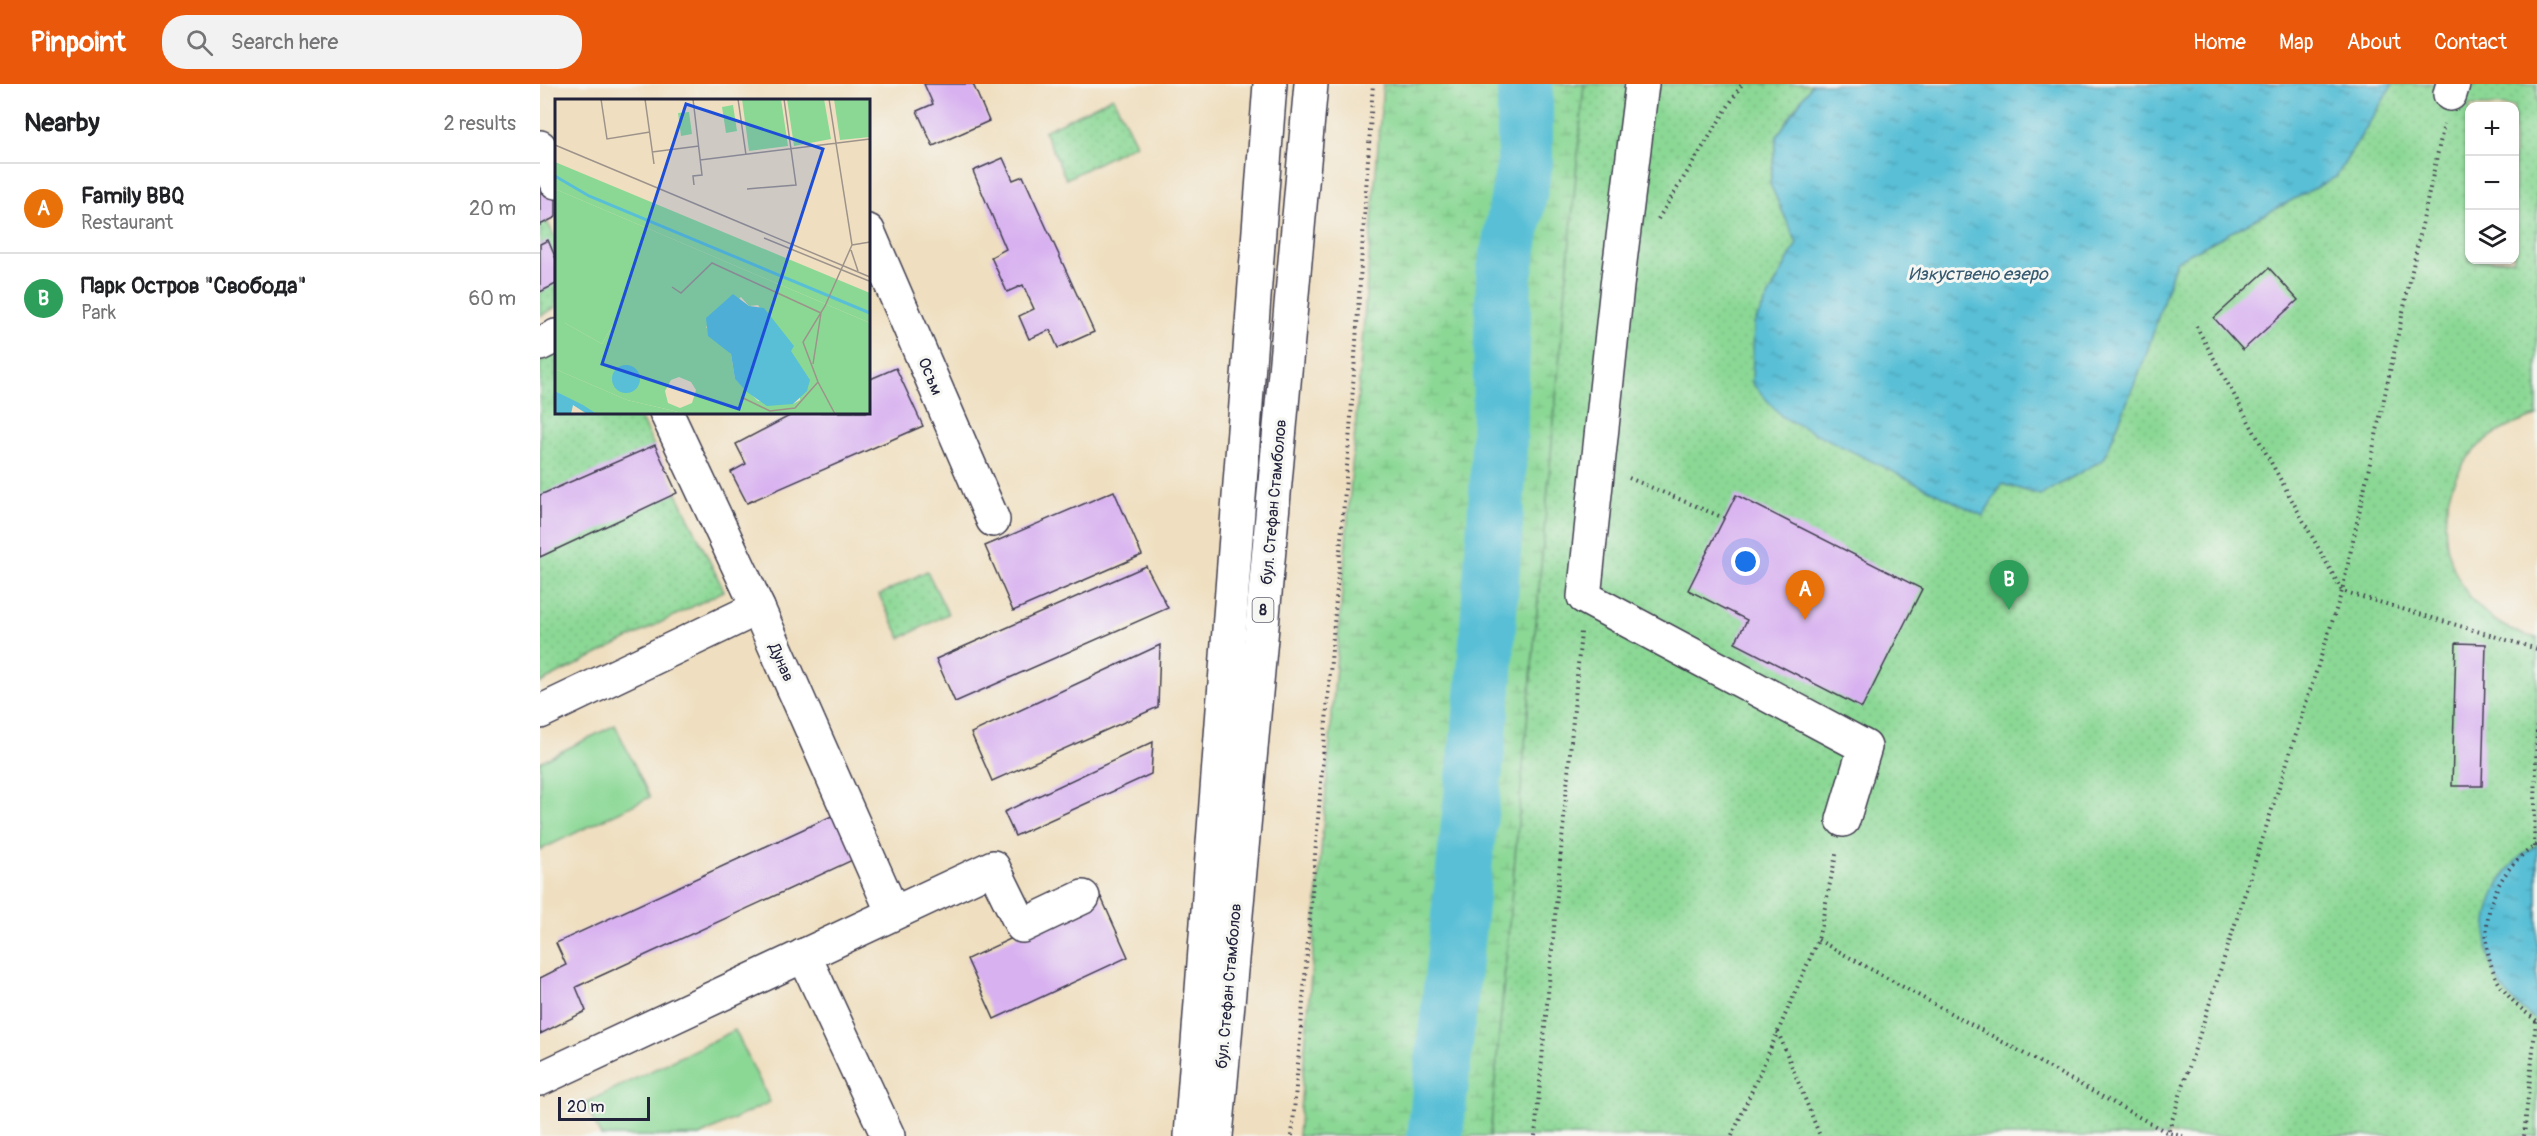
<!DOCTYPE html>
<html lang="en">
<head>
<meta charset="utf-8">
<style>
	body { margin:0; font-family:Pangolin,sans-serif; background:#f2f2f2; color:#202124 }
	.controls { position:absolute; right:18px; top:18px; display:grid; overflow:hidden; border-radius:12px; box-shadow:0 2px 4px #0004 }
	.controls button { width:54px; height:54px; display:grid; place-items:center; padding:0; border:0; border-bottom:2px solid #e0e0e0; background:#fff; color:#202124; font:30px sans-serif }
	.scale { position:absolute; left:18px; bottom:15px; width:92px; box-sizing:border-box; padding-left:6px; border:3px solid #22223b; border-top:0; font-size:16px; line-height:21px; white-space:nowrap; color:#22223b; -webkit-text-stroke:4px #f6f6f2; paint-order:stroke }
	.you { position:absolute; left:1206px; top:478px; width:21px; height:21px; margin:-15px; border:4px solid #fff; border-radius:50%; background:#1a73e8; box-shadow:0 0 0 9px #1a73e833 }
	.badge { display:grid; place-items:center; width:39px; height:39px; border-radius:50%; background:#ea580c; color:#fff; font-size:20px; font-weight:700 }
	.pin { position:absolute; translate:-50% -50px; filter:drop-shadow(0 2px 3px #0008) }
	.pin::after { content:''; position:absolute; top:32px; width:21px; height:18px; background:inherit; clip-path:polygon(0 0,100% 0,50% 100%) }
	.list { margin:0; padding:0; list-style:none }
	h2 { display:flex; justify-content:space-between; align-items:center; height:78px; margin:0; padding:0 24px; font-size:26px }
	h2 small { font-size:20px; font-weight:400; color:#757577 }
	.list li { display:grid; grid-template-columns:39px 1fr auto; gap:18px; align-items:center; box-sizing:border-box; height:90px; padding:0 24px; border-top:2px solid #e0e0e0 }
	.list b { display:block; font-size:22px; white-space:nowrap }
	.list p { margin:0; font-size:20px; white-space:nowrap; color:#757577 }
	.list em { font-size:20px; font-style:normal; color:#757577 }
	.icon { flex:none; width:33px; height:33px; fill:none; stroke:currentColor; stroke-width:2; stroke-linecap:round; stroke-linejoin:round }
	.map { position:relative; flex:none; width:1997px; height:1052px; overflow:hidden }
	header { display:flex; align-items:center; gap:36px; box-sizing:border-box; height:84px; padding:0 30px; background:#ea580c; color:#fff }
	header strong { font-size:28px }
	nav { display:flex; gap:33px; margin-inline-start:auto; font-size:21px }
	.search { width:420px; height:54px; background:#f2f2f2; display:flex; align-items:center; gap:15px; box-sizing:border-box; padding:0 21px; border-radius:24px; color:#757577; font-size:22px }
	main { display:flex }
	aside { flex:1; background:#fff }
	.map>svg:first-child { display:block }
	.grass { fill:url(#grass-dots); stroke:#567d68; stroke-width:1.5; fill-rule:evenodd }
	.wetland { fill:url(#wetland-marsh); stroke:#567d68; stroke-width:1.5 }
	.pitch { fill:#8bd895; stroke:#567d68; stroke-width:1.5 }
	.water { fill:url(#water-ripples); stroke:#3d7088; stroke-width:1.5 }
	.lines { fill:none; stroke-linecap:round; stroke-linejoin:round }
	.river { stroke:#58bfd6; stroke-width:56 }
	.building { fill:#d8b1f0 }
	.minor-casing { stroke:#413e4f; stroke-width:36 }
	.major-casing { stroke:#413e4f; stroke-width:36 }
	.path { stroke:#413e4f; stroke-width:4; stroke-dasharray:1.5 4.5; stroke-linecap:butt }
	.minor { stroke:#fff; stroke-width:33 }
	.major { stroke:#fff; stroke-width:33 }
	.labels { text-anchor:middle; stroke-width:6; stroke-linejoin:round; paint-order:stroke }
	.shield { fill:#f6f6f2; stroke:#626272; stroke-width:1.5 }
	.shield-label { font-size:15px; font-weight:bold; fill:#22223b }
	.street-label { font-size:16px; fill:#22223b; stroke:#f6f6f2 }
	.water-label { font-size:18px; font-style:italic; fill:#355971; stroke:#f6f6f2 }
	.inset-river { fill:none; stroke:#58bfd6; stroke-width:3 }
	.inset-road { fill:none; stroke:#9d938b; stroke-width:1.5 }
	.view { fill:#1d4ed8; fill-opacity:0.15; stroke:#1d4ed8; stroke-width:3 }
	.inset-edge { fill:none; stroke:#22223b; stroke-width:3 }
</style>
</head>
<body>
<header>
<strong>Pinpoint</strong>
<div class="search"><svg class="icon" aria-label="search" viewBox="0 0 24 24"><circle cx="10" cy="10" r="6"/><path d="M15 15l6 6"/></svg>Search here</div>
<nav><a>Home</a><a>Map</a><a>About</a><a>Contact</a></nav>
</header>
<main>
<aside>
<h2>Nearby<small>2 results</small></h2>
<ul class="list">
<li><span class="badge" style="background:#e8710a">A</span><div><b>Family BBQ</b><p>Restaurant</p></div><em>20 m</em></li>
<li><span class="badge" style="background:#2e9e5b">B</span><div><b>Парк Остров &quot;Свобода&quot;</b><p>Park</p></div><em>60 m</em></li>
</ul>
</aside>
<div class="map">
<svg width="1997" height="1052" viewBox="0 0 1997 1052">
	<defs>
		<pattern id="grass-dots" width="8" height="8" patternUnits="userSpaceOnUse" patternTransform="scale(1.5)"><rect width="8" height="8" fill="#8bd895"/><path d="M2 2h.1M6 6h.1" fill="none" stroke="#78b981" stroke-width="1.8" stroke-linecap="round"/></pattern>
		<pattern id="wetland-marsh" width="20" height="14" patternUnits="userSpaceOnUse" patternTransform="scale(1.5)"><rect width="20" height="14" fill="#8bd895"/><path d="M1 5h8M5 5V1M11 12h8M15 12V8" fill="none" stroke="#78b981"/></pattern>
		<pattern id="water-ripples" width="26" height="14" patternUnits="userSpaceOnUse" patternTransform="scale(1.5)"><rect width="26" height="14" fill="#58bfd6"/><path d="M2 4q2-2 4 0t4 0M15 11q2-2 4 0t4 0" fill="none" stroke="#489baf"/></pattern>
	</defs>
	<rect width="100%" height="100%" fill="#f6f6f2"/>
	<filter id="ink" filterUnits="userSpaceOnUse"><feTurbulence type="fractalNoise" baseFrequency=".0167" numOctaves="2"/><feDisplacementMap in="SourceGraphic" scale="12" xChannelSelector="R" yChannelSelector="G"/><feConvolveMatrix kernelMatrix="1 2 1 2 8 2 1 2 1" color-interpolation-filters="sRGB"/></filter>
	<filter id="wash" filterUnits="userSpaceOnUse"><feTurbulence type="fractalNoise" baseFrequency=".008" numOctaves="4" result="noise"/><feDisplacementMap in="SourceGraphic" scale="24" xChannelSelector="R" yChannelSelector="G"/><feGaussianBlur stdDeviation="1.35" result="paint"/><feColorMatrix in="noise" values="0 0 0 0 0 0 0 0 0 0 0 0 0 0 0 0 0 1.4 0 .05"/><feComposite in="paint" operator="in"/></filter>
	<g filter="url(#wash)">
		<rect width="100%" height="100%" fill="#efdfc0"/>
		<g class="grass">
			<path d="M1044 0H1272L1237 52 1230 100 1257 159 1214 240 1462 400 1501 411 1564 375 1606 271 1636 177 1796 93 1853 0H1997V332C1976 339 1957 346 1940 361 1873 423 1909 537 1997 554V1052H1643L1628 1049 1627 1052H950ZM1930 22H1974V176H1930Z"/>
			<polygon points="573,13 596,60 526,95 504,47"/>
			<polygon points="0,124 16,155 16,223 0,232"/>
			<polygon points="16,269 16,328 98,329 184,507 0,599 0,277"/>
			<polygon points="387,487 408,530 361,554 339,511"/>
		</g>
		<polygon class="wetland" points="843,0 1044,0 950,1052 758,1052"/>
		<g class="pitch">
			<polygon points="75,641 110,713 0,766 0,678"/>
			<polygon points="195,946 230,1018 159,1052 61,1052 45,1019"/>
		</g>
		<g class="water">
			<polygon points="1272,0 1853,0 1796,93 1636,177 1606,271 1564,375 1501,411 1462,400 1443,432 1242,333 1212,299 1214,240 1257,159 1230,100 1237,52"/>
			<path d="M1997 761V937C1980 925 1962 909 1954 889 1935 843 1953 786 1997 761Z"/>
		</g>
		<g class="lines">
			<polyline class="river" points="895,1052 944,602 958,393 964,191 985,78 985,0"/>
		</g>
		<g id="blocks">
			<g class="building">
				<polygon points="384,0 433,0 449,37 393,62 377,27 393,20"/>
				<polygon points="463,74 473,96 483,92 554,248 518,264 510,246 489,255 479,232 494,225 483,201 467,208 451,173 466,165 433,87"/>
				<polygon points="0,90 16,101 16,133 0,141"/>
				<polygon points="8,156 16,175 16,200 0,208 0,160"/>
				<polygon points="1729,184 1758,216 1703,266 1674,234"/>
				<polygon points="356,284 383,342 207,419 191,388 206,380 196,360 257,328 328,328 328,296"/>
				<polygon points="115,361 137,409 0,473 0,411"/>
				<polygon points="574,407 602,471 473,527 445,462"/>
				<polygon points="1196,411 1382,505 1322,624 1195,559 1207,536 1148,506"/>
				<polygon points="606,482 628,524 415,618 396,575"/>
				<polygon points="1916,559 1946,560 1942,702 1912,702"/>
				<polygon points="620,561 618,623 452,697 431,649"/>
				<polygon points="613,658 611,690 475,752 464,728"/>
				<polygon points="296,730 317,774 36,903 46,927 0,950 0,894 26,881 16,859"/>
				<polygon points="561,813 588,873 454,935 427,875"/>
			</g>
		</g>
	</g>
	<g filter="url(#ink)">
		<use href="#blocks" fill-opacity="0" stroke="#413e4f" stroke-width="1.5"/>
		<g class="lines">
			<defs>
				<g id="minor">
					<polyline points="1102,0 1077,202 1044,513 1325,663 1303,736"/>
					<polyline points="1910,10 1913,0"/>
					<polyline points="0,63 16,98"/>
					<polyline points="328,147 453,436"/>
					<polyline points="0,260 16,252"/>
					<polyline points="126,328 218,524 353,829"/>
					<polyline points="0,628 218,524"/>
					<polyline points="264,871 348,1052"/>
					<polyline points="0,995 453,783 482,842 543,813"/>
				</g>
				<g id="major">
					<polyline points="651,1052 730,0"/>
					<polyline points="676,1052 771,0"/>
				</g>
			</defs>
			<use href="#minor" class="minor-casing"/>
			<use href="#major" class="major-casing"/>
			<g class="path">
				<polyline points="1118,135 1202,0"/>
				<polyline points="1656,242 1802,507 1997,565"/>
				<polyline points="1089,394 1184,434"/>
				<path d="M1997 761C1953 786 1935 843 1954 889 1962 909 1980 925 1997 937"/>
				<polyline points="1994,763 1997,642"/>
				<polyline points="1278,856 1628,1049 1643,1052"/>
				<polyline points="1238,948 1280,1052"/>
				<polyline points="752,1052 811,333 833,0"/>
				<polyline points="995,1052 1041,548"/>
				<polyline points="1192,1052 1278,856 1297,766"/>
				<polyline points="1627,1052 1802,507 1904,40"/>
				<polyline points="1984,1052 1996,937"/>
			</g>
			<use href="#minor" class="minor"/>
			<use href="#major" class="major"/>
		</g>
	</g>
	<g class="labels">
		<rect class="shield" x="712.5" y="514" width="21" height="24" rx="4.5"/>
		<g class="shield-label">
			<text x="723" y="531">8</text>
		</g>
		<g class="street-label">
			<text transform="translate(391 292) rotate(67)" y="6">Осъм</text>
			<text transform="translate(733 418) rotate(-85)" y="6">бул. Стефан Стамболов</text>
			<text transform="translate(242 578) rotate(66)" y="6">Дунав</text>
			<text transform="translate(688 902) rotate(-85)" y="6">бул. Стефан Стамболов</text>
		</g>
		<g class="water-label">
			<text x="1438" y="196">Изкуствено езеро</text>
		</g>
	</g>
	<g transform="translate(15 15)">
		<rect width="315" height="315" fill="#efdfc0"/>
		<path d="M187 0H226L233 47 194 52ZM232 0H269L276 40 239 47ZM279 0H315V38L285 41ZM0 90 315 224V315H132L72 301 0 270ZM186 198 194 207 203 206 244 268 245 301 238 305 203 302 180 280 176 255 151 228ZM63 217 47 245 10 224ZM124 278 136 283 141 291 137 304 125 309 113 304 110 292 116 281Z" fill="#8bd895" fill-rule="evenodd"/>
		<path d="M0 63 315 194V224L0 90ZM0 270 72 301 132 315H42L0 292Z" fill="#8bd895"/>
		<path d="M29 193 63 217 47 245 10 224Z" fill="#8bd895"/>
		<path d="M178 6 182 32 171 34 167 8ZM134 13 137 35 126 37 123 14ZM0 152 8 163 4 166 10 186 0 205Z" fill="#8bd895"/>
		<path d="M178 195 194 207 209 209 239 247 236 252 255 281 252 292 238 305 212 307 192 293 180 280 176 255 153 237 151 219ZM57 280a14 14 0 1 1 28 0a14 14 0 1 1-28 0ZM0 292 28 306 42 315H32L18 306 16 315H0Z" fill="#58bfd6"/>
		<path class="inset-river" d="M0 77 34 97 315 214"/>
		<path class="inset-road" d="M46 0 52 40 95 33M90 0 99 65M138 0 147 76 138 77 139 86M183 0 191 56M274 0 297 146 270 207 248 243 263 283 280 315M0 46 315 178M97 53 144 47M145 61 315 40M192 90 241 86 229 0M209 139 314 182M297 146 315 143M296 151 303 172M117 188 126 194 157 164 266 214M258 265 266 214M186 298 215 312 240 309 263 283"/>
		<path class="view" d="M131 5 268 50 184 310 47 265Z"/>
		<rect width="315" height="315" class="inset-edge"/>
	</g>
</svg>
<div class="controls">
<button>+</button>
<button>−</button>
<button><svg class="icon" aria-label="layers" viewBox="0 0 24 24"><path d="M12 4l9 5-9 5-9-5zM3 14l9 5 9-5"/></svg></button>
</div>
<div class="scale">20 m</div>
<div class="you"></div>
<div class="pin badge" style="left:1265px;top:536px;background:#e8710a">A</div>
<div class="pin badge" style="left:1469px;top:526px;background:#2e9e5b">B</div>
</div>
</main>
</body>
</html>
